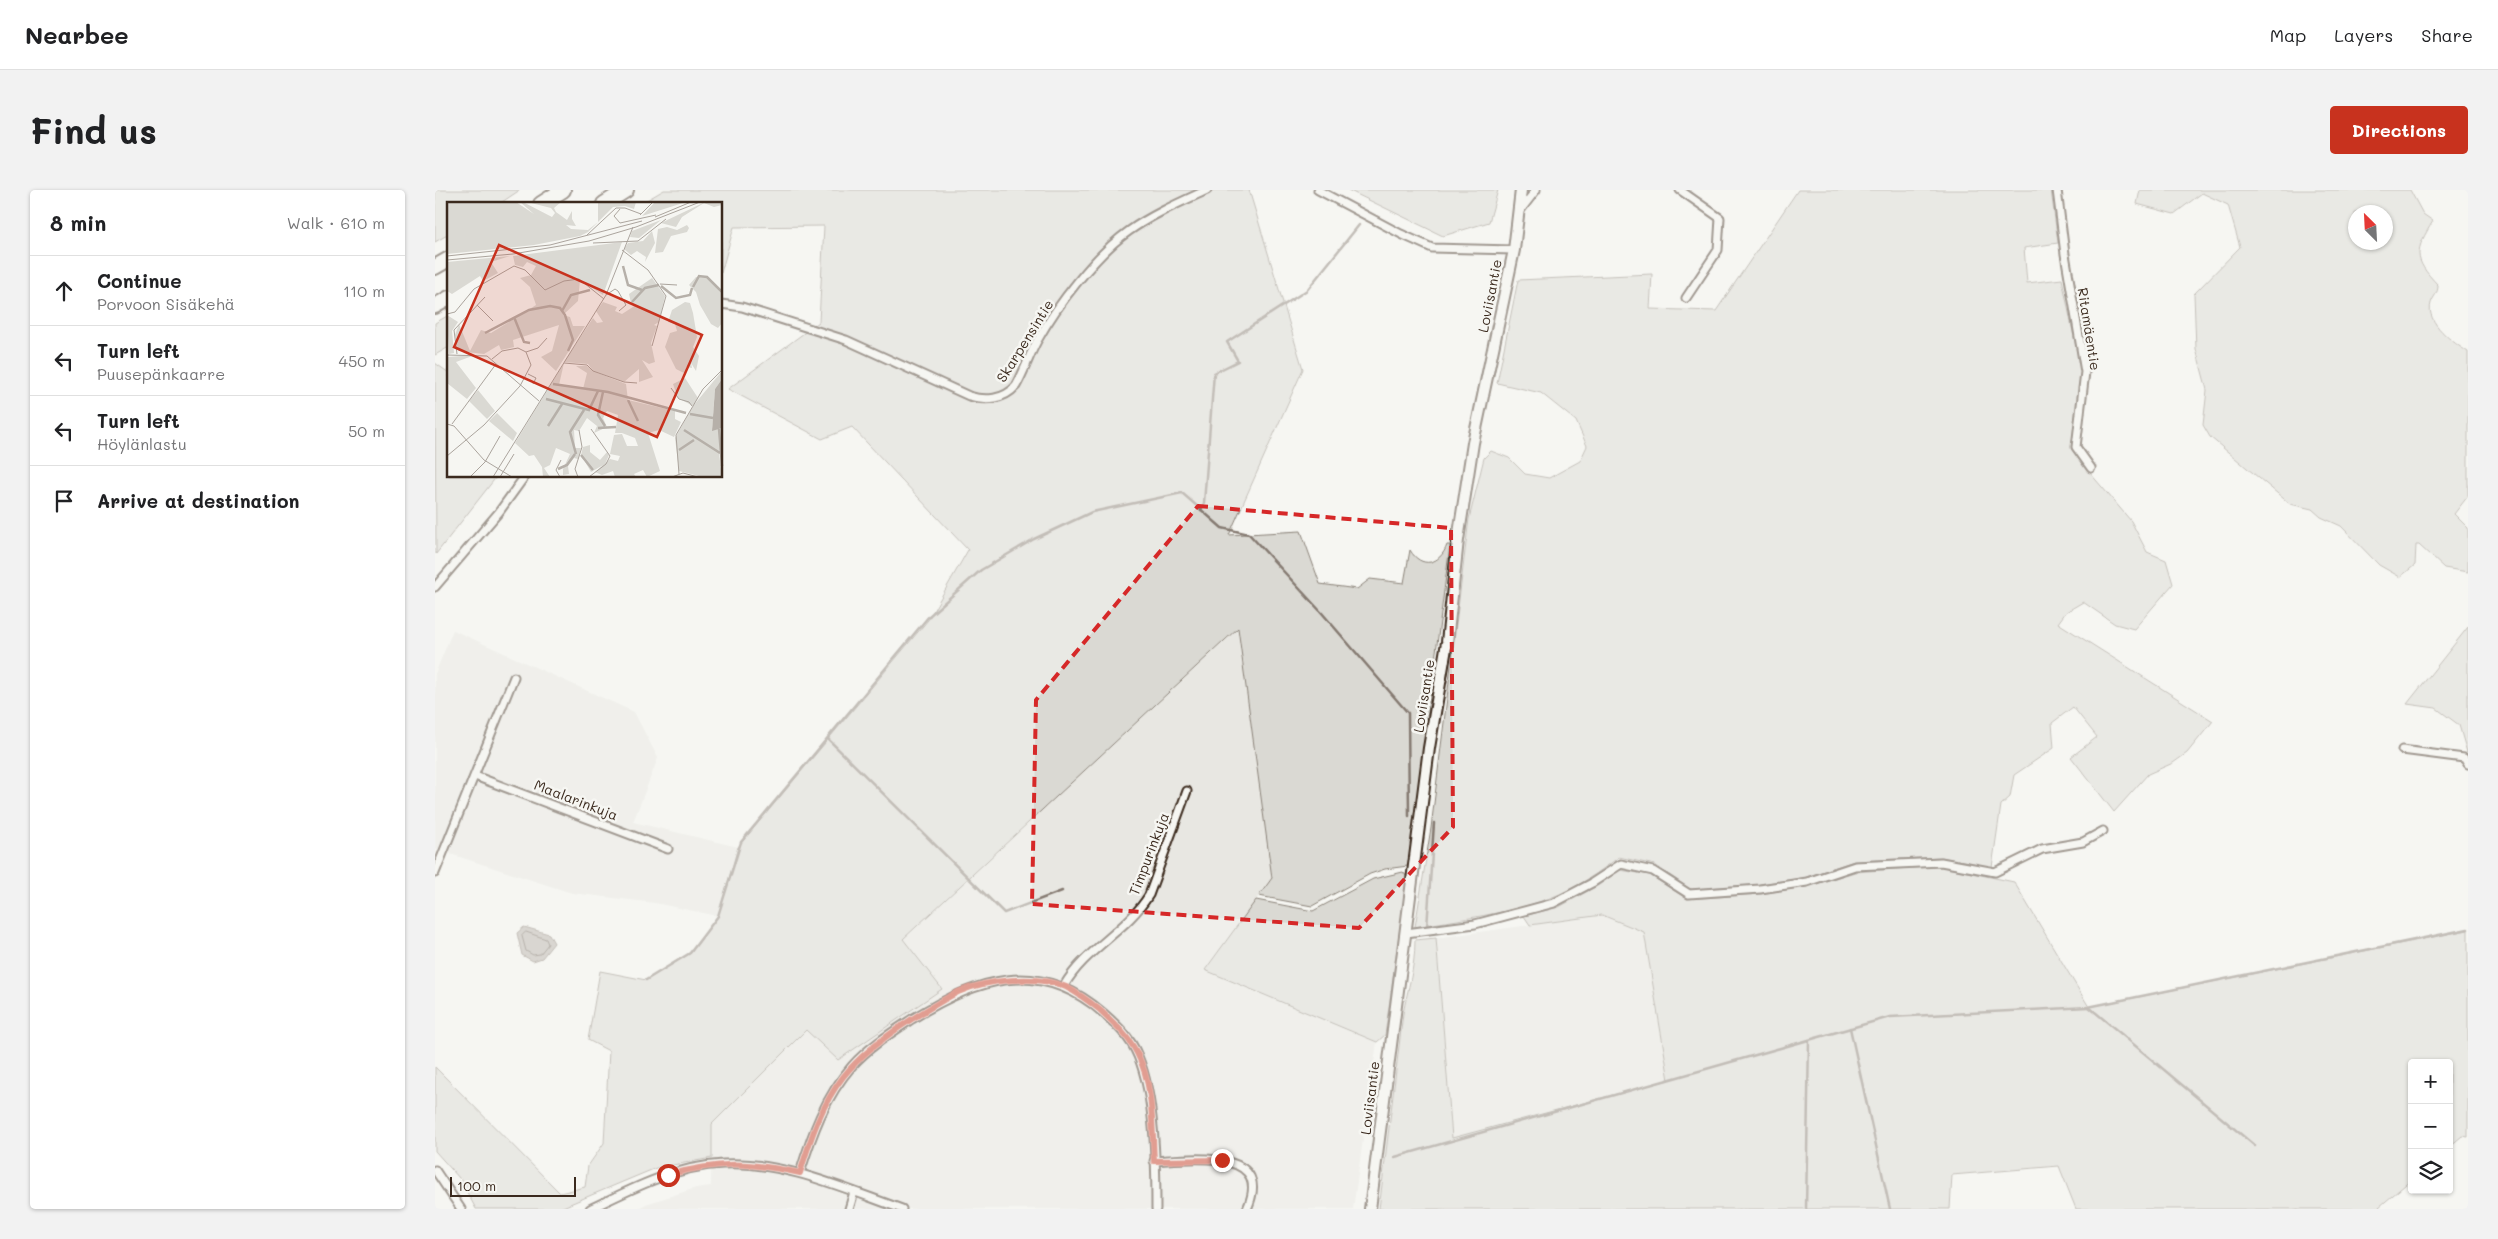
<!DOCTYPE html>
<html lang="en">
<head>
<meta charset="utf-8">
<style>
	body { margin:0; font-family:Mali,sans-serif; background:#f2f2f2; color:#202124 }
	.controls { position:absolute; right:15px; bottom:15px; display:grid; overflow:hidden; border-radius:5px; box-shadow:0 1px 4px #0004 }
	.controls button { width:45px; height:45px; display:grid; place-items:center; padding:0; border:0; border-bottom:1px solid #e0e0e0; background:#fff; color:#202124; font:25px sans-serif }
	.compass { position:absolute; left:1913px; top:15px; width:45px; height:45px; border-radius:50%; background:#fff; box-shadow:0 1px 4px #0004; rotate:336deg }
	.scale { position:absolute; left:15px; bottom:12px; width:126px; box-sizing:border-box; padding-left:5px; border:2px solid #3b2a1e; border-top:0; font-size:14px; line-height:18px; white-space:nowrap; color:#3b2a1e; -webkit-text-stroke:4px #f6f6f2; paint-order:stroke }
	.stop { position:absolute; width:15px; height:15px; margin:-11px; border:4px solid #c8321e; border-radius:50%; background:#fff }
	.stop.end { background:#c8321e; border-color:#fff; box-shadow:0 1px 5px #0008 }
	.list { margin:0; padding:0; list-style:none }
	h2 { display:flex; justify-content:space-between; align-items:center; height:65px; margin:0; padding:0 20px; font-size:21px }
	h2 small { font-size:16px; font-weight:400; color:#757577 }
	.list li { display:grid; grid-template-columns:32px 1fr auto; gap:15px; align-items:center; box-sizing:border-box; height:70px; padding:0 20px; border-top:1px solid #e0e0e0 }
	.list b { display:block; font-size:19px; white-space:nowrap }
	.list p { margin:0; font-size:16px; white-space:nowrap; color:#757577 }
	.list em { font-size:16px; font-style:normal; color:#757577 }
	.icon { flex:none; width:28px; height:28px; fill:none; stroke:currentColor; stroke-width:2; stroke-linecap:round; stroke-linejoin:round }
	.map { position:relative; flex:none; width:2033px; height:1019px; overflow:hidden; border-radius:5px }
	header { display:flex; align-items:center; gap:30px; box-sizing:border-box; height:70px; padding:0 25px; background:#fff; border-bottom:1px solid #e0e0e0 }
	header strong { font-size:24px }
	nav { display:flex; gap:28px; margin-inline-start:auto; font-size:18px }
	.intro { display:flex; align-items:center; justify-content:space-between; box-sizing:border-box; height:120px; padding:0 30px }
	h1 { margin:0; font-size:35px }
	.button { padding:12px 22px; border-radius:5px; background:#c8321e; color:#fff; font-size:18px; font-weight:700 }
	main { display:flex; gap:30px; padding:0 30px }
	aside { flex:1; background:#fff; border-radius:5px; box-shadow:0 1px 4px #0004 }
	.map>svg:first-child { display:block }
	.built { fill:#e8e7e2 }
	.green { fill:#dad9d3; stroke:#8a8278; fill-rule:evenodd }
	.water { fill:#b6b0a9; stroke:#857a71 }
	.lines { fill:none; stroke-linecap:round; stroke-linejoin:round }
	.shore { stroke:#6c6056; stroke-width:1 }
	.stream { stroke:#857a71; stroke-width:2.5 }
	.minor-casing { stroke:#3b2a1e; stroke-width:11 }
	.secondary-casing { stroke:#3b2a1e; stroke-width:14 }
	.motorway-casing { stroke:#3b2a1e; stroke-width:18 }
	.minor { stroke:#f6f6f2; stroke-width:7 }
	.secondary { stroke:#f6f6f2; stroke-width:10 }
	.motorway { stroke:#f6f6f2; stroke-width:14 }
	.route { stroke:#c8321e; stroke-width:6 }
	.marked { fill:none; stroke:#d62828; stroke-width:4; stroke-dasharray:10 6; stroke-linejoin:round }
	.labels { text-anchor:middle; stroke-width:5; stroke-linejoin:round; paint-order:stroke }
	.street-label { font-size:14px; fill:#3b2a1e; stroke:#f6f6f2 }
	.inset-river { fill:none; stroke:#b6b0a9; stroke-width:2.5 }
	.inset-road { fill:none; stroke:#aba49d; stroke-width:1 }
	.view { fill:#c8321e; fill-opacity:0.15; stroke:#c8321e; stroke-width:2.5 }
	.inset-edge { fill:none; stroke:#3b2a1e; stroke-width:2.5 }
</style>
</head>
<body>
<header>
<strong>Nearbee</strong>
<nav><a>Map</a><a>Layers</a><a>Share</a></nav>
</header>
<div class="intro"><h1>Find us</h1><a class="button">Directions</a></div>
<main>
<aside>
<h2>8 min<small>Walk · 610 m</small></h2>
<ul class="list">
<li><svg class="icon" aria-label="ahead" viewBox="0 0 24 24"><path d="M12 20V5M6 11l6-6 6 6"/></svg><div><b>Continue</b><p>Porvoon Sisäkehä</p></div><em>110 m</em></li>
<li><svg class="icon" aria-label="left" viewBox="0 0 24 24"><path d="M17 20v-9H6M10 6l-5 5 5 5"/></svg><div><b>Turn left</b><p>Puusepänkaarre</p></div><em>450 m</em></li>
<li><svg class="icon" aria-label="left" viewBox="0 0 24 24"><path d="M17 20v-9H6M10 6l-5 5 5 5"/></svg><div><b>Turn left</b><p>Höylänlastu</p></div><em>50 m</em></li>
<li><svg class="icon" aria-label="arrive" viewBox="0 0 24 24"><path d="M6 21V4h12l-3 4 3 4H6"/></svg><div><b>Arrive at destination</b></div></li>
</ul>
</aside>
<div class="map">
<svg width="2033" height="1019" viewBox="0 0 2033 1019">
	<rect width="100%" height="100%" fill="#f6f6f2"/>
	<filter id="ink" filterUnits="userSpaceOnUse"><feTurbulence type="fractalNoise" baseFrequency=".02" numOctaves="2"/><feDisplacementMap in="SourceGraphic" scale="10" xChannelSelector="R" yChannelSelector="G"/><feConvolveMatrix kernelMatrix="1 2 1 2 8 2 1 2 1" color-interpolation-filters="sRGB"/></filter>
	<g filter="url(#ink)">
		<g class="built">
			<polygon points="804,438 837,688 770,780 942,852 918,1019 202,1019 211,1014 261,998 276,996 277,934 371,839 507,799 468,749"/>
			<polygon points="18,440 199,522 223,568 198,632 303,657 283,726 220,713 137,703 0,659 0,484"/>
			<polygon points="1167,725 1209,742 1234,890 1017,948 1001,748"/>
		</g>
		<g class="green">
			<polygon points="0,0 85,0 64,14 14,14 14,44 0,52"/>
			<path d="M229 0H814L868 179 794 345 866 341 885 394 922 399 935 389 969 393 975 360C986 379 1005 375 1012 355H1015L973 676 950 679 935 684 877 716 824 706 837 688 803 438 468 749 507 799 403 870 371 840 277 934V968L221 978 123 1019H41L25 989 0 961V877L125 1003 150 997 153 976 169 953 174 861 153 850 165 781 211 790 256 763 283 726 303 657 493 430 533 360 417 237 387 249 293 199 384 132 389 36 299 37 286 83V14H205Z"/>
			<polygon points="913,0 1063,0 1054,32 1008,46"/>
			<path d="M1363 0H1616L1623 53 1589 58 1592 93 1627 89 1646 181 1637 256 1649 276 1696 331 1712 362 1731 370 1738 394 1699 439 1680 434 1648 412 1631 422 1623 433 1778 531 1752 563 1738 573 1713 584 1679 622 1636 567 1662 547 1638 517 1617 533 1619 558 1579 585 1575 607 1566 615 1557 677 1506 667 1419 671 1368 688 1317 695 1255 699 1220 675 1184 667C1163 683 1140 699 1115 708 1073 724 1025 729 980 737L996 638 1034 329 1049 268 1056 261 1074 268 1090 284 1114 288 1145 271 1152 256 1141 231 1106 203 1062 193 1083 90 1217 84 1215 119 1281 121Z"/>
			<path d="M1705 0H1975L1988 24 1998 31C1980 61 1977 68 2003 95 2003 104 1999 105 1996 113 1990 133 2019 153 2033 162V306L2019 324 2033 338V382L2009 378 1984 355H1981L1980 375 1965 387 1944 375 1906 336 1886 327 1877 319 1855 314 1775 247 1768 235 1772 200 1761 159 1759 104 1805 57 1793 15 1767 3 1739 24 1702 14ZM1920 22H1950V52H1920Z"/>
			<polygon points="14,125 14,157 0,165 0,133"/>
			<polygon points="0,173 14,183 14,286 62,286 1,364"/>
			<polygon points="2033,437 2033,566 2024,535 2001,518 1972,514"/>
			<path d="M1503 676 1579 692 1654 817 2033 740V947L2027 946 2014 957V873H1977V989L1944 1017 1946 1019H1641L1624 976 1517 985 1515 1019H944L968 824C973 797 980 779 980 750L1001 748 1017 948 1234 890 1209 742 1167 725 1095 735 1089 726 1124 717 1164 695 1185 680 1215 685 1252 709 1326 704 1374 696 1420 682Z"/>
			<polygon points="968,682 972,687 950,845 942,852 770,780 821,710 878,721 938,689"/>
		</g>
		<polygon class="water" points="89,737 114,744 119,753 107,768 98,771 87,765 82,743"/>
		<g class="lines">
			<polygon class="shore" points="91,742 111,749 113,754 105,764 98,765 91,761 87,746"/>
			<g class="stream">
				<polyline points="766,320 769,313 779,183 803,171 792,152 872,100 924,35"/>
				<polyline points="393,549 569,723 627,701"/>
				<polyline points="992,738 999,633"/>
				<polyline points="211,790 255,763 283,726 306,652 494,426 546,380 599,349 657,322 747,303 787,338 814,344 887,423 973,523 974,626"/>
				<polyline points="1654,817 1820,956"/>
				<polyline points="1415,838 1455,1019"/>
				<polyline points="960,967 1455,827 1653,817 2033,739"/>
				<polyline points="1371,1019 1374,850"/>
			</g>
			<defs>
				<g id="minor">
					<polyline points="883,0 966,44 997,58 1079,60"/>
					<polyline points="1245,0 1285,28 1283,60 1251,108"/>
					<polyline points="1622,0 1630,64 1650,182 1641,257 1656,278"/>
					<polyline points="1084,22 1101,0"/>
					<path d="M286 114 307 117 411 150 534 206C550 211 569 210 581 196 589 182 594 166 602 151 622 115 661 64 694 41 718 24 746 12 772 0"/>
					<polyline points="0,397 64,322 90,286"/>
					<polyline points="1967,560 2029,568 2033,574"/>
					<polyline points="40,586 233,659"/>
					<polyline points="0,683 79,487"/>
					<polyline points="971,743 1040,734 1119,713 1157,693 1186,674 1218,681 1254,704 1325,699 1372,692 1420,676 1506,672 1560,682 1607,659 1648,652 1668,641"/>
					<path d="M629 796C650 759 692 741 714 705L752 601"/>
					<path d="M719 971C754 969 840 957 812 1019"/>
					<polyline points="0,980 26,1019"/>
					<path d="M365 983C377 944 390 907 417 876 434 857 456 843 477 829 541 789 603 767 667 822 681 834 696 848 703 866 720 907 721 974 721 1019"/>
					<path d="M155 1019C196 999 241 976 288 974 350 971 410 999 467 1019"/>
					<polyline points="414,1019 419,1002"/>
				</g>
				<polyline id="secondary" points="935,1019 994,558 1012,452 1023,350 1038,253 1079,60 1086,0"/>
				<g id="motorway">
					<polyline points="106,14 128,0"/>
					<polyline points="169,14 191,0"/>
					<polyline points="0,77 14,69"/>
					<polyline points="0,116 14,108"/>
				</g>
			</defs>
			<use href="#minor" class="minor-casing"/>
			<use href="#secondary" class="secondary-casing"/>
			<use href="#motorway" class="motorway-casing"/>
			<use href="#minor" class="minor"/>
			<use href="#secondary" class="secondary"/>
			<use href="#motorway" class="motorway"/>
		</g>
	</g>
	<g class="lines" filter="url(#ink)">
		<path class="route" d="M233 985C284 971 313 972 365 983 375 950 386 915 408 887 427 863 452 845 477 829 492 820 507 810 523 802 550 790 603 784 631 797 643 803 655 812 665 820 679 833 693 846 702 863 719 895 717 937 719 971L787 970"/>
	</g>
	<path d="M0 0H2033V1019H0ZM763 316 1016 338 1018 637 924 738 597 714 601 510Z" fill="#f6f6f2" fill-opacity=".55" fill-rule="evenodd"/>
	<path class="marked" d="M763 316 1016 338 1018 637 924 738 597 714 601 510Z"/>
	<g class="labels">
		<g class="street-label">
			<text transform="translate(1055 106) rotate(-79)" y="5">Loviisantie</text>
			<text transform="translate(1654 139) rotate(81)" y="5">Ritamäentie</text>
			<text transform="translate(590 151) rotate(-58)" y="5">Skarpensintie</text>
			<text transform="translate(989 506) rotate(-81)" y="5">Loviisantie</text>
			<text transform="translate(141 610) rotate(21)" y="5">Maalarinkuja</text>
			<text transform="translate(714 664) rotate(-69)" y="5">Timpurinkuja</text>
			<text transform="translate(935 908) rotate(-83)" y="5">Loviisantie</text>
		</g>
	</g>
	<g transform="translate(12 12)">
		<rect width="275" height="275" fill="#f6f6f2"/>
		<path d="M0 0H69L87 12 73 0H76L105 15 108 11 104 6 80 0H114L107 6 109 10 120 18 125 9V17L129 24 119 23 124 27 141 28 151 20V0H189L187 7 178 4 166 5 141 30 133 34 87 43 0 52ZM208 0H239L195 14ZM258 0H275V3L267 5 257 1 235 15 229 25 214 21ZM214 18 192 36 183 35 185 29ZM240 23 242 26 240 30 224 34 216 50 208 51 211 27 220 25 230 28ZM205 29 208 41 198 60 199 55 190 49 184 53 177 47 181 41 196 39ZM175 40 156 93 133 78 131 99 116 113 123 115 126 124H138L109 169 94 155 105 149 112 123 66 138 67 145 54 148 52 143 37 152 11 149 8 133 12 122 23 149 34 128 44 131 89 103 83 85 73 76 84 73 89 64 80 60 76 65 68 63 66 54ZM63 54 44 60 51 71 36 79 33 74 5 92 0 89V60ZM259 74 275 92V121L271 126 264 122 253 103 249 90 242 83 249 75ZM205 76 218 94 212 120 207 123 210 124 204 141 208 160 202 162 195 158 206 175 192 180V167L177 180 146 169 141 162 117 160 146 116 150 121 156 120 149 109 156 100 170 105 168 109 175 112 189 103 184 101 182 92ZM238 100 243 101 246 111 250 135 246 145 252 154 249 169 244 161 245 166 239 165V172L229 167 218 145 223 131 230 129 228 122 221 120 225 108ZM0 113 11 120 5 129 7 151 2 152ZM28 153 9 160 29 186 20 197 0 181V155ZM117 161 112 183 136 187 140 171 129 164H140L146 169 179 182 181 198 228 209V217L234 220 227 235 212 228 201 231 213 269 200 275 196 268 187 272 189 275H168L166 269 155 273 148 270 163 257 171 259 173 254 163 252 167 233 175 232 180 244H191L188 236 175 231H168L171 213 160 209 156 216 160 225 147 231 150 224 140 216 132 229 127 228 128 246H134L131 257 127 256 121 264 122 272 116 273V267L123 252 109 246 103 263 97 266 103 275H96L95 265 87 253 82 254 68 241ZM275 169V177L268 187 265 228 275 226V250L272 251 275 275H256L232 269 228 236 246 204 231 196 226 182 238 176 251 196 246 204ZM31 188 48 209 40 217 22 199ZM50 211 70 231 66 239 42 219ZM143 243V250L153 258 160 250 162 253 158 262 144 270 134 253 136 245Z" fill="#dad9d3"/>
		<path d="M275 177V226L265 229 268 187Z" fill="#b6b0a9"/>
		<path class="inset-river" d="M176 64 181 83 195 88M214 84 229 96 243 93 245 86M246 85 252 74 260 75 275 90M185 100 198 86 212 83M115 109 124 93 143 88M67 115 77 140 83 141M38 131 82 108 103 104 113 106 118 113 126 138 121 149M106 182 161 190 239 211M156 190 151 213 158 224M99 197 142 208 151 189M181 198 191 219M243 212 266 216M101 224 115 202M151 226 169 225M272 227 275 264M237 228 273 251M232 248 247 238M129 252 123 230 137 208M134 253 146 268M111 267 120 263 128 252"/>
		<path class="inset-road" d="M173 7 167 14 173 21 209 13M193 13 206 0M208 15 244 0M140 33 169 6H178L194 12M146 41 191 39 219 17M175 48 201 68 219 94 205 144M0 54 103 43 195 19M0 58 66 52 142 39 189 25 253 0M213 82 230 83M159 93 168 87 171 89 179 103 172 109M30 103 46 119M0 112 8 110 27 87 67 64 78 68 98 88 117 79 132 77 157 97M79 150 91 146 100 136M10 152 7 128 38 95M0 153 40 154 92 199M117 161 140 163 146 169 177 180 190 181M81 172 89 176 86 182M224 186 232 197 242 200 245 204M0 222 7 224 37 258 65 275M5 222 49 162M0 254 37 223 73 184 84 163 79 150 71 146 55 149 45 157M232 272 229 233 256 187 275 168M23 275 38 260 53 234M46 275 159 93 186 25M53 275 67 252M113 275 109 268 114 258M131 275 128 267 135 245 132 228M142 275 159 262 163 254 144 227M225 275 236 271 251 275"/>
		<path class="view" d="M52 43 255 133 210 235 7 145Z"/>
		<rect width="275" height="275" class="inset-edge"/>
	</g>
</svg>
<div class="controls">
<button>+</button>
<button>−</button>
<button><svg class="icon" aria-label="layers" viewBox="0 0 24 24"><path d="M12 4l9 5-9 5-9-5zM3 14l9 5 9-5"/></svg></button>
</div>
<svg class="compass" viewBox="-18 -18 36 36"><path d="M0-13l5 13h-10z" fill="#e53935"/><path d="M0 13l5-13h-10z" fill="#757577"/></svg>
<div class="scale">100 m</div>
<div class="stop" style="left:233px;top:985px"></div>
<div class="stop end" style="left:787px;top:970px"></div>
</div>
</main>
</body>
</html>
